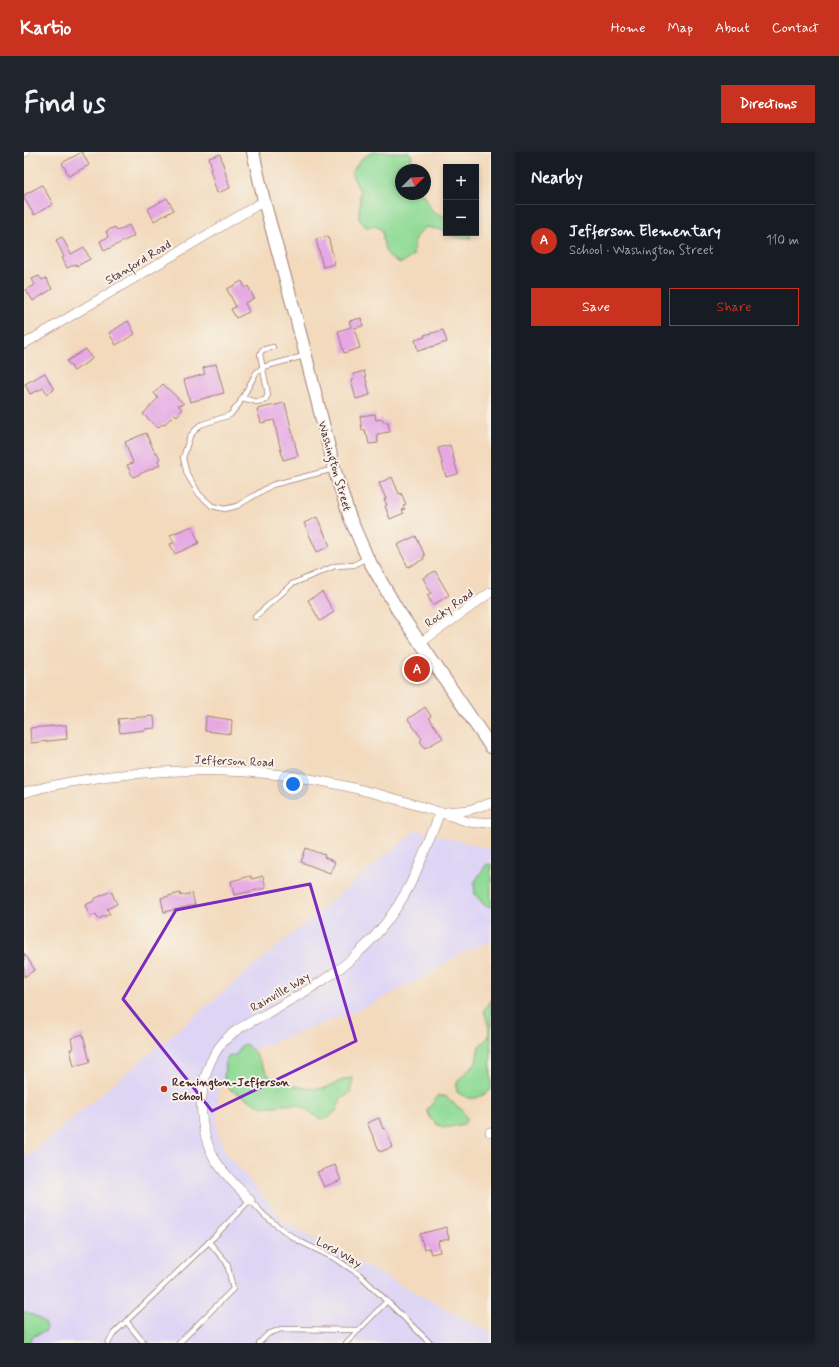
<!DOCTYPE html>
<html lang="en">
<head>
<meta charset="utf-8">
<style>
	body { margin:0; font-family:Mynerve,sans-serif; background:#20242c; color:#f1f3f6 }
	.controls { position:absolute; right:12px; top:12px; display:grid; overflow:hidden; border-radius:0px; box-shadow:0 2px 6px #0003 }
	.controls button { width:36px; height:36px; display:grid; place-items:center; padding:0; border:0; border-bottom:1px solid #363941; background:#171b24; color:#f1f3f6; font:20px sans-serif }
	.compass { position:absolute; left:371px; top:12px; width:36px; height:36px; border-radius:50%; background:#171b24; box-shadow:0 2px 6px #0003; rotate:66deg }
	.you { position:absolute; left:269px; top:632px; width:14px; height:14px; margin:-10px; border:3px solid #fff; border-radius:50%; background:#1a73e8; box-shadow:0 0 0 6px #1a73e833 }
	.badge { display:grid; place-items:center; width:26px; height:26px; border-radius:50%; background:#c8321e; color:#fff; font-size:13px; font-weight:700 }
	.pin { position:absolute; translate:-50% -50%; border:2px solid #fff; box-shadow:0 1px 4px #0006 }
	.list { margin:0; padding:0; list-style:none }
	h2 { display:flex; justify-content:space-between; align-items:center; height:52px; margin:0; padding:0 16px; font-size:17px }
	h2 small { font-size:13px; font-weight:400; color:#9ea1a6 }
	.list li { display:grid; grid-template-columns:26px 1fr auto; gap:12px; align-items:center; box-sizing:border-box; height:72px; padding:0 16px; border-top:1px solid #363941 }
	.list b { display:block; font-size:15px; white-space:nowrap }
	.list p { margin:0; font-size:13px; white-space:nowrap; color:#9ea1a6 }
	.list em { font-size:13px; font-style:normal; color:#9ea1a6 }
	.actions { display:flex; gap:8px; padding:12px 16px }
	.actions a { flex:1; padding:9px 0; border:1px solid #c8321e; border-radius:0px; text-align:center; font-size:14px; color:#c8321e }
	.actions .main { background:#c8321e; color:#fff }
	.map { position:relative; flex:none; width:467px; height:1191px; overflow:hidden; border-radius:0px }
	header { display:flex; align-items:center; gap:24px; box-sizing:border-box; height:56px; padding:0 20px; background:#c8321e; color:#fff }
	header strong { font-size:19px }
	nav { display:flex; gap:22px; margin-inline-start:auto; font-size:14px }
	.intro { display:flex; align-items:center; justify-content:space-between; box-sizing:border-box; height:96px; padding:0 24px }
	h1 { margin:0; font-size:28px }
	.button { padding:10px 18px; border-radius:0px; background:#c8321e; color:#fff; font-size:14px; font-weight:700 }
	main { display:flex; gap:24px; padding:0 24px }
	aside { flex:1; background:#171b24; border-radius:0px; box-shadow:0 2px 6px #0003 }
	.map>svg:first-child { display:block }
	.built { fill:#ded5f5 }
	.green { fill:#91db97; stroke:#6e7d61 }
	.building { fill:#e5a8e4 }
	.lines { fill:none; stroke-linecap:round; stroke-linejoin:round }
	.lane-casing { stroke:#9e7c74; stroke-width:6 }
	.street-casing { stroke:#9e7c74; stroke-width:10 }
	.secondary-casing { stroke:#9e7c74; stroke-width:14 }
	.lane { stroke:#fff; stroke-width:4.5 }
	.street { stroke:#fff; stroke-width:9 }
	.secondary { stroke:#fff; stroke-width:12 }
	.marked { fill:none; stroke:#7b2cbf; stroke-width:3; stroke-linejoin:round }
	.poi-dot { fill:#c8321e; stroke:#f7f3e8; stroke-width:1.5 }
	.labels { text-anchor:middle; stroke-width:4; stroke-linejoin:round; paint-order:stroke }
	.street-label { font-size:12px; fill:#4a1f2b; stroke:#f7f3e8 }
	.poi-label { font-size:12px; font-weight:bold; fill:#4a1f2b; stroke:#f7f3e8; text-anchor:start }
</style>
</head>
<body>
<header>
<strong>Kartio</strong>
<nav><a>Home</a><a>Map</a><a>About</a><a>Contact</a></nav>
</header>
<div class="intro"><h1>Find us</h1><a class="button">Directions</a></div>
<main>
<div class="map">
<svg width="467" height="1191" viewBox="0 0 467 1191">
	<rect width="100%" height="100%" fill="#f7f3e8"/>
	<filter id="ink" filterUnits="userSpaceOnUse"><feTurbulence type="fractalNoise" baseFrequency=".025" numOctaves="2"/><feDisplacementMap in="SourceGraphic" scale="8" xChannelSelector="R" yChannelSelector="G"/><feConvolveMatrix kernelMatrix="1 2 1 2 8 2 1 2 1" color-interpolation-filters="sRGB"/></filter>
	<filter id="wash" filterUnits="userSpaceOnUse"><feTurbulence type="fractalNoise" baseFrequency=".012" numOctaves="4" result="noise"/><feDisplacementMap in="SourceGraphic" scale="16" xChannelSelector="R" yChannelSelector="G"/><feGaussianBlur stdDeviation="0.9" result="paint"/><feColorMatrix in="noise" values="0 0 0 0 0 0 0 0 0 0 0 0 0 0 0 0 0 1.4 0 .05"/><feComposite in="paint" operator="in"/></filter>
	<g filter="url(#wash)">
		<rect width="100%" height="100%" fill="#f3dabd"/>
		<polygon class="built" points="392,678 467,697 467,789 435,802 407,821 344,854 236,895 225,900 206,917 198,930 194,943 192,973 195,985 201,999 262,1072 467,1181 467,1191 0,1191 0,1007"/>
		<g class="green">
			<path d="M349 0H385L388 5 384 18H377V42H399L409 60 422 65V80L413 77 402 75 391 85 389 104 377 111C359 105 360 95 358 78L351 74 342 75 335 67 336 39 327 21 338 6Z"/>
			<polygon points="424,81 445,81 447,86 432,85"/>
			<polygon points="467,712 467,755 460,753 451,742 450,731 462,713"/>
			<path d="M467 847V938C453 947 448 950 433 940L432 934 434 929 452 910 455 894 464 886 465 876 460 858Z"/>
			<path d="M221 892C233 899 236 913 245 923 252 932 290 939 301 936 311 933 318 926 329 926L326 941 317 947 312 959 304 966 296 967 274 952 238 955 205 937 200 927 201 910 204 905 212 903 217 894Z"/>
			<path d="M414 944H419L423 945 426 949 437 957 443 967 440 972 420 976C411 972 406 968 403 958Z"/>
			<path d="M0 1159C9 1163 23 1167 22 1179L10 1184 4 1191H0Z"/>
		</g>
		<g id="blocks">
			<g class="building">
				<polygon points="58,0 65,13 45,24 38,11"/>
				<polygon points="196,2 206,36 193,41 186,17 188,16 185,6"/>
				<polygon points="18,33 29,52 10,63 0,46 0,43"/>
				<polygon points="143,46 150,58 130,69 124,57"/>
				<polygon points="105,73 110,84 80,99 76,89 84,85 82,79 91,75 93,79"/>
				<polygon points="304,84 311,112 299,115 292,87"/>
				<polygon points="38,85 47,102 60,95 66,107 53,114 52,112 43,116 38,106 40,105 32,88"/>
				<polygon points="15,124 18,128 22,126 28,137 9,149 2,138 11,133 8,127"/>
				<polygon points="218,129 221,136 224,134 230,146 221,151 225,160 212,166 207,157 212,155 203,137"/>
				<polygon points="337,166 339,174 330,176 336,196 320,201 314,179 327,175 325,169"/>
				<polygon points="104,169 111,182 92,193 85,181"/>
				<polygon points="419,178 423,190 394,199 391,188 401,185 400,183"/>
				<polygon points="62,197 68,207 50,219 43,209"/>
				<polygon points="192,212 200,241 166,250 160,228 181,222 179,216"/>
				<polygon points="340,219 346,243 332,247 327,228 330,227 329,222"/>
				<polygon points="21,221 30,238 23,242 20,236 6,242 1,232"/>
				<polygon points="139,232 160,252 154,253 158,258 153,264 151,262 140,273 138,272 134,276 119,262 134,246 130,241"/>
				<polygon points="261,251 274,304 259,308 250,268 237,271 233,257"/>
				<polygon points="351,262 352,268 359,267 359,270 364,270 366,280 353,282 354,291 345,292 343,283 342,283 341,278 338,278 336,264"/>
				<polygon points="122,281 131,301 133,300 136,307 134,308 136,313 109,325 103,313 109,311 101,290"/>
				<polygon points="426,293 434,322 422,325 414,296"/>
				<polygon points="368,325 375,342 377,341 382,352 379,354 381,357 378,358 380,361 366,367 361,354 363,353 360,347 362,347 355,331"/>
				<polygon points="293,365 306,394 293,400 280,371"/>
				<polygon points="168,374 175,391 151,402 146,392 150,391 146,383"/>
				<polygon points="392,384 401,404 399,405 400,407 384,415 373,393"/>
				<polygon points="411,419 425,443 409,453 403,443 407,441 399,426"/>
				<polygon points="298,440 310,460 296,469 284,448"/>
				<polygon points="401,555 407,564 405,566 419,586 401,596 396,589 398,587 384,567"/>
				<polygon points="130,564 131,576 121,577 121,578 96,581 94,567"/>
				<polygon points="182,564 208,568 207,582 181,579"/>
				<polygon points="42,573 43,587 7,591 6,576"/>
				<polygon points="282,696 301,703 300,705 311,710 306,721 277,710"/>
				<polygon points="227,724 228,727 239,724 242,736 210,743 207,729"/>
				<polygon points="87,739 93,752 83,757 86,762 74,767 72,762 66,765 61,753 70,749 70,747"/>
				<polygon points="156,741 157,744 168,741 171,753 140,760 137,746"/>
				<polygon points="0,801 11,818 0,825"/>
				<polygon points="59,882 66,910 50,914 46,897 49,897 47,886"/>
				<polygon points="355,966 359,977 361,976 369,995 356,1000 343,971"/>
				<polygon points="311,1013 317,1028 300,1035 293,1020"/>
				<polygon points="422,1075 425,1087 414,1089 416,1100 407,1102 405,1096 400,1097 396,1082"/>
			</g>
		</g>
	</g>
	<g filter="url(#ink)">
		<use href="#blocks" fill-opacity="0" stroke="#9e7c74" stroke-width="1"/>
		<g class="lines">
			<defs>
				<g id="lane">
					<polyline points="280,204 239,215 232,221 215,252 206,263 176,273 166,284 159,306 163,322 175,342 188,354 201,357 213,354 248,333 310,317"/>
					<polyline points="218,246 233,250 241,248 244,243 236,202 238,198 249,195"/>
					<polyline points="231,465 268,432 311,414 330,413 342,406"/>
					<polyline points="102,1169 120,1191"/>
					<polyline points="84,1191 90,1181 190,1085 226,1048 241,1064 264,1082 275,1089 312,1107 336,1123 406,1191"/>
					<polyline points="155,1191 209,1137 203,1111 185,1090"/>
					<polyline points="235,1191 244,1182 257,1177 335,1178"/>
					<polyline points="322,1191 363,1149"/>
				</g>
				<g id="street">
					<polyline points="0,0 1,0"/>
					<polyline points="0,192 240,49"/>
					<polyline points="396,491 467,440"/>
					<path d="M0 641C28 632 57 628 86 624 151 617 227 616 291 628 343 637 395 653 445 670L454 671 467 670"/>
					<polyline points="422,660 445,658 467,651"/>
					<polyline points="466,980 467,980"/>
					<path d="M226 1048C214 1035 198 1021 189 1004 169 965 174 904 213 878 222 872 233 867 242 862 275 843 308 826 335 800 379 760 396 714 416 660"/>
				</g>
				<polyline id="secondary" points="229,0 240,49 272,165 312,323 326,366 343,405 373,457 467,595"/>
			</defs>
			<use href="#lane" class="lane-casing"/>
			<use href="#street" class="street-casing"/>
			<use href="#secondary" class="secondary-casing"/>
			<use href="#lane" class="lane"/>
			<use href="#street" class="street"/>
			<use href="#secondary" class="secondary"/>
		</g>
	</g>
	<path class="marked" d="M286 732 332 889 188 959 99 847 152 758Z"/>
	<circle class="poi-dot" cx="140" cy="937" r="4"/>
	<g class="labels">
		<g class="street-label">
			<text transform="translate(114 110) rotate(-31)" y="4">Stanford Road</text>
			<text transform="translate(311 314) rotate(74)" y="4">Washington Street</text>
			<text transform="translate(425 456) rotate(-36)" y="4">Rocky Road</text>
			<text transform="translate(210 609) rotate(2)" y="4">Jefferson Road</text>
			<text transform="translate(256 840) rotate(-30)" y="4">Rainville Way</text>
			<text transform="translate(315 1100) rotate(29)" y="4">Lord Way</text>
		</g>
		<g class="poi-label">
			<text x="148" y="934">Remington-Jefferson<tspan x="148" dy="14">School</tspan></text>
		</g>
	</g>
</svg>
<div class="controls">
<button>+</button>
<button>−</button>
</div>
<svg class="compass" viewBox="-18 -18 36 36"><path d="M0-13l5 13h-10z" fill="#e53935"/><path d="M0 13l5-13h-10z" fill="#9ea1a6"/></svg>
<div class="you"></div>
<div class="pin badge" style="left:393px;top:517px">A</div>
</div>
<aside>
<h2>Nearby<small></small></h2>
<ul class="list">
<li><span class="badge">A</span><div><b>Jefferson Elementary</b><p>School · Washington Street</p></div><em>110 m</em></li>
</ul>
<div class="actions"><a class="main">Save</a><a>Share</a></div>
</aside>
</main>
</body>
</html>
